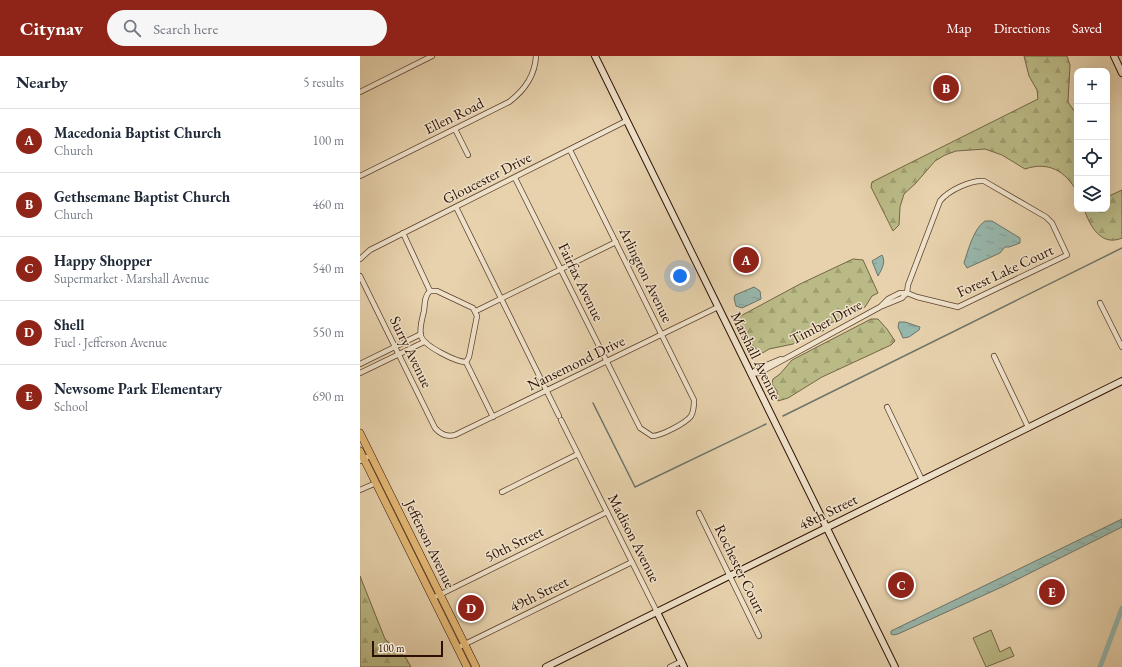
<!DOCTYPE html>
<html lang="en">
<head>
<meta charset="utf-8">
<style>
	body { margin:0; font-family:"EB Garamond",serif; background:#f6f6f7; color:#1f2937 }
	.controls { position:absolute; right:12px; top:12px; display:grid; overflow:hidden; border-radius:8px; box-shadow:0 4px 16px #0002 }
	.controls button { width:36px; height:36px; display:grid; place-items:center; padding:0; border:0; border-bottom:1px solid #e0e1e3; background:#fff; color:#1f2937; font:20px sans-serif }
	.scale { position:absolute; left:12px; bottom:10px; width:71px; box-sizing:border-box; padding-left:4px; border:2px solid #2d1004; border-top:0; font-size:11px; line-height:14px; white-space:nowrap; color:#2d1004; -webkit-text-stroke:3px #efe2ca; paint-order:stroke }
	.you { position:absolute; left:320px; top:220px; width:14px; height:14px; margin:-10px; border:3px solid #fff; border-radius:50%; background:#1a73e8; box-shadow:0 0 0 6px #1a73e833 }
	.badge { display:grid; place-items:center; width:26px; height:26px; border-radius:50%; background:#8f2418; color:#fff; font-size:13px; font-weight:700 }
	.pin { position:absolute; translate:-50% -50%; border:2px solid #fff; box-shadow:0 1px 4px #0006 }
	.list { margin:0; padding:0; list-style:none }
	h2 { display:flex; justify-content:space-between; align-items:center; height:52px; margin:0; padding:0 16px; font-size:17px }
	h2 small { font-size:13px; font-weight:400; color:#747a83 }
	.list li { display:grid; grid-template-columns:26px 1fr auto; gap:12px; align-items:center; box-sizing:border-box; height:64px; padding:0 16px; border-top:1px solid #e0e1e3 }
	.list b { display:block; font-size:15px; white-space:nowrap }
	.list p { margin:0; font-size:13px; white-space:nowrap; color:#747a83 }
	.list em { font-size:13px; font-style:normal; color:#747a83 }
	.icon { flex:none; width:22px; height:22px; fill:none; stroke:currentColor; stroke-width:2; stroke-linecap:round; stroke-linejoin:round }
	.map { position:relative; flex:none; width:762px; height:611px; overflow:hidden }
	header { display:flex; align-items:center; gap:24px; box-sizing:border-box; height:56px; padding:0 20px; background:#8f2418; color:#fff }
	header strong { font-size:19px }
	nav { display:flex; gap:22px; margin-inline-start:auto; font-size:14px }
	.search { width:280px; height:36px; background:#f6f6f7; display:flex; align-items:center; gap:10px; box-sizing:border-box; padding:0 14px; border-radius:22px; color:#747a83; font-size:15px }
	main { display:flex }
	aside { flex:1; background:#fff }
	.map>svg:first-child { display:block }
	.forest { fill:url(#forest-firs); stroke:#746545 }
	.park { fill:#baba86; stroke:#746545 }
	.water { fill:url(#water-ripples); stroke:#6d7469 }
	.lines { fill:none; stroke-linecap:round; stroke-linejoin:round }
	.stream { stroke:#6d7469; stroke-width:1.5 }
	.canal { stroke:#97b7ad; stroke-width:5 }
	.street-casing { stroke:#5c402e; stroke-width:6 }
	.secondary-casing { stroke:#2d1004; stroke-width:8 }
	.primary-casing { stroke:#2d1004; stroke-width:8 }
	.street { stroke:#efe2ca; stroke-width:4.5 }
	.secondary { stroke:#efe2ca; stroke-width:6 }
	.primary { stroke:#e4b976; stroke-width:7 }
	.labels { text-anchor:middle; stroke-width:3; stroke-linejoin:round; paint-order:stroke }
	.street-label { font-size:15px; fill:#2d1004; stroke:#efe2ca }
</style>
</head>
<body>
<header>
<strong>Citynav</strong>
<div class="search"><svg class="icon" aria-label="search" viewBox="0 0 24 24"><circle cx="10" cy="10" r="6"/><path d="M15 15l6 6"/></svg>Search here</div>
<nav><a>Map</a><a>Directions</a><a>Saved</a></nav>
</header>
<main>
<aside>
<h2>Nearby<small>5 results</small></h2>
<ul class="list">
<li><span class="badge">A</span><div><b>Macedonia Baptist Church</b><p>Church</p></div><em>100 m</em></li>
<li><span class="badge">B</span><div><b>Gethsemane Baptist Church</b><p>Church</p></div><em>460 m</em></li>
<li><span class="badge">C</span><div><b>Happy Shopper</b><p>Supermarket · Marshall Avenue</p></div><em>540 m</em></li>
<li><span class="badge">D</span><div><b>Shell</b><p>Fuel · Jefferson Avenue</p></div><em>550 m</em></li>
<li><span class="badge">E</span><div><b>Newsome Park Elementary</b><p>School</p></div><em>690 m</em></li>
</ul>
</aside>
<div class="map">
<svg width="762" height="611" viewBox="0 0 762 611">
	<defs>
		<pattern id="forest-firs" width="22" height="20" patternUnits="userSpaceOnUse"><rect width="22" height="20" fill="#baba86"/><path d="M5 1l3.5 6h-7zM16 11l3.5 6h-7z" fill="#a09f72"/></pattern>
		<pattern id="water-ripples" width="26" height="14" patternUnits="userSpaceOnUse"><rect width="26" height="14" fill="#97b7ad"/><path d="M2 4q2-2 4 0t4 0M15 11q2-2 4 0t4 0" fill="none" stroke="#829c93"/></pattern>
	</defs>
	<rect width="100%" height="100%" fill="#e7d2ad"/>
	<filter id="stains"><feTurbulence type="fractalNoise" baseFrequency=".005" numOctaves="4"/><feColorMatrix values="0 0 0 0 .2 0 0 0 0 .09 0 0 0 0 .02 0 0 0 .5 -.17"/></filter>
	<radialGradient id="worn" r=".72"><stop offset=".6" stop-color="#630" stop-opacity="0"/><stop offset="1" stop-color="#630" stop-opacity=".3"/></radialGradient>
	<g class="forest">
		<path d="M664 0H707L710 9 708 46 717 59V136C706 115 688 105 665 113L642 99 625 93 596 95 585 99 575 105 555 128 544 138 540 151 539 169 533 175 511 131 512 126 678 43 677 34 669 20Z"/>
		<path d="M762 134V182C741 191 730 170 724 153H747V141Z"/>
		<polygon points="493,203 503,204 518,237 512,240 505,251 471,267 463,275 452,278 433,288 409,293 401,298 383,279 375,263 440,228"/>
		<polygon points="511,263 518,263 527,273 535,285 531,289 462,321 428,342 418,345 417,335 412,328 413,323 420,318 432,304"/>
		<polygon points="0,520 25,583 46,602 51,611 0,611"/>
	</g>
	<polygon class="park" points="631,574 640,596 650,591 654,600 626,611 613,582"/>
	<g class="water">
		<path d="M625 165H632L660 182V187L649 191H645L640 197 607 212 604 207C608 194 614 172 625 165Z"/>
		<path d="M522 199C526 206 522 213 518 220L512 205Z"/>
		<polygon points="394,231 400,235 401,243 382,252 376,250 374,242 375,239"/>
		<polygon points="539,266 545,266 560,271 559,274 549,281 543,282 538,271"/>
		<polygon points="762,463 762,471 644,530 538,578 533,579 531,578 531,575"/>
	</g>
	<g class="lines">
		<g class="stream">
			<polyline points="233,347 275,431 406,368"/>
			<polyline points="423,360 762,192"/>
		</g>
		<polyline class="canal" points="740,611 762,552"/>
		<defs>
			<g id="street">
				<polyline points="0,36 72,0"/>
				<polyline points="95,73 108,99"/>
				<path d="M0 120 149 46C165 34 175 20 176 0"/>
				<path d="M155 122 280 372 292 380C301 380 326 367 331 360 334 355 334 350 334 344L210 94"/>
				<polyline points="96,151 199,360"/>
				<polyline points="43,177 70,235"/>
				<polyline points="0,203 10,194 266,65"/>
				<path d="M0 220 75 372C81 379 87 381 95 379L358 251"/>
				<path d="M70 235H77L113 252 117 260 109 301 106 306C96 306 64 290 61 280 59 273 62 263 64 255 65 248 64 240 70 235Z"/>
				<polyline points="740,247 762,291"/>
				<polyline points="116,255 256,186"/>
				<polyline points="634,300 668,371"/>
				<polyline points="106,306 133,361"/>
				<polyline points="0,308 61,278"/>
				<polyline points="0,317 64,286"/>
				<path d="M391 318 399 317 520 251 542 242 547 237 548 229 580 145C589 134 611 124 624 125L686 161 692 167 707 199 598 251 557 241 547 237H540L528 243 520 251"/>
				<polyline points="391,318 397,313 421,303"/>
				<polyline points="527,351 562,424"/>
				<polyline points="201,364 297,556"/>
				<polyline points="0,405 11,399"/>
				<polyline points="0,434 16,427"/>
				<polyline points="142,436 218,398"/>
				<polyline points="339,457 399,580"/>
				<polyline points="73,542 247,456"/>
				<polyline points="97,592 272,506"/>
				<polyline points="310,611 322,605"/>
			</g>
			<g id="secondary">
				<polyline points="235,0 535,611"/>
				<polyline points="754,0 762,17"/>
				<polyline points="297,556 324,611"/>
				<polyline points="186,611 762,325"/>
			</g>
			<g id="primary">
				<polyline points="0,377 116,611"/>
				<polyline points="0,395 107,611"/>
			</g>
		</defs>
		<use href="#street" class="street-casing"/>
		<use href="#secondary" class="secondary-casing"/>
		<use href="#primary" class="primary-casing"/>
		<use href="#street" class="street"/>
		<use href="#secondary" class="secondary"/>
		<use href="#primary" class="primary"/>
	</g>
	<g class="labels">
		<g class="street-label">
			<text transform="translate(94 60) rotate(-26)" y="5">Ellen Road</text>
			<text transform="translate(127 122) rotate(-27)" y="5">Gloucester Drive</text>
			<text transform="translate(645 215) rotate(-25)" y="5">Forest Lake Court</text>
			<text transform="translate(286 219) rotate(64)" y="5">Arlington Avenue</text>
			<text transform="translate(221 226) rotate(64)" y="5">Fairfax Avenue</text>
			<text transform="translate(466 266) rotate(-28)" y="5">Timber Drive</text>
			<text transform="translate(51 296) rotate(64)" y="5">Surry Avenue</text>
			<text transform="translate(396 300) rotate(64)" y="5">Marshall Avenue</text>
			<text transform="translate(216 307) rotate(-26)" y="5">Nansemond Drive</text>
			<text transform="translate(468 456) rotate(-26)" y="5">48th Street</text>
			<text transform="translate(274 482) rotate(63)" y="5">Madison Avenue</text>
			<text transform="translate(70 488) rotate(64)" y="5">Jefferson Avenue</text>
			<text transform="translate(154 488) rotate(-26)" y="5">50th Street</text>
			<text transform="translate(380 513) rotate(64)" y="5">Rochester Court</text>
			<text transform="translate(179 538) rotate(-26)" y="5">49th Street</text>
		</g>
	</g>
	<rect width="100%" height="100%" filter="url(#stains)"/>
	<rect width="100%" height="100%" fill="url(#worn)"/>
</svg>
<div class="controls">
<button>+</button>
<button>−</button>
<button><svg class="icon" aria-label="locate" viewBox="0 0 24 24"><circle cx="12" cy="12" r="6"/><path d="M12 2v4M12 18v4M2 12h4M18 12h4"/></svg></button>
<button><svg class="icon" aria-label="layers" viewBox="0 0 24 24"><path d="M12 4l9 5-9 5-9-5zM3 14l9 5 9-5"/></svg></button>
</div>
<div class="scale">100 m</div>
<div class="you"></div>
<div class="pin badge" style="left:386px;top:204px">A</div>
<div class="pin badge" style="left:586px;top:32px">B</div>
<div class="pin badge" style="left:541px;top:529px">C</div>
<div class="pin badge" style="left:111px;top:552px">D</div>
<div class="pin badge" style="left:692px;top:536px">E</div>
</div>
</main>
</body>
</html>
